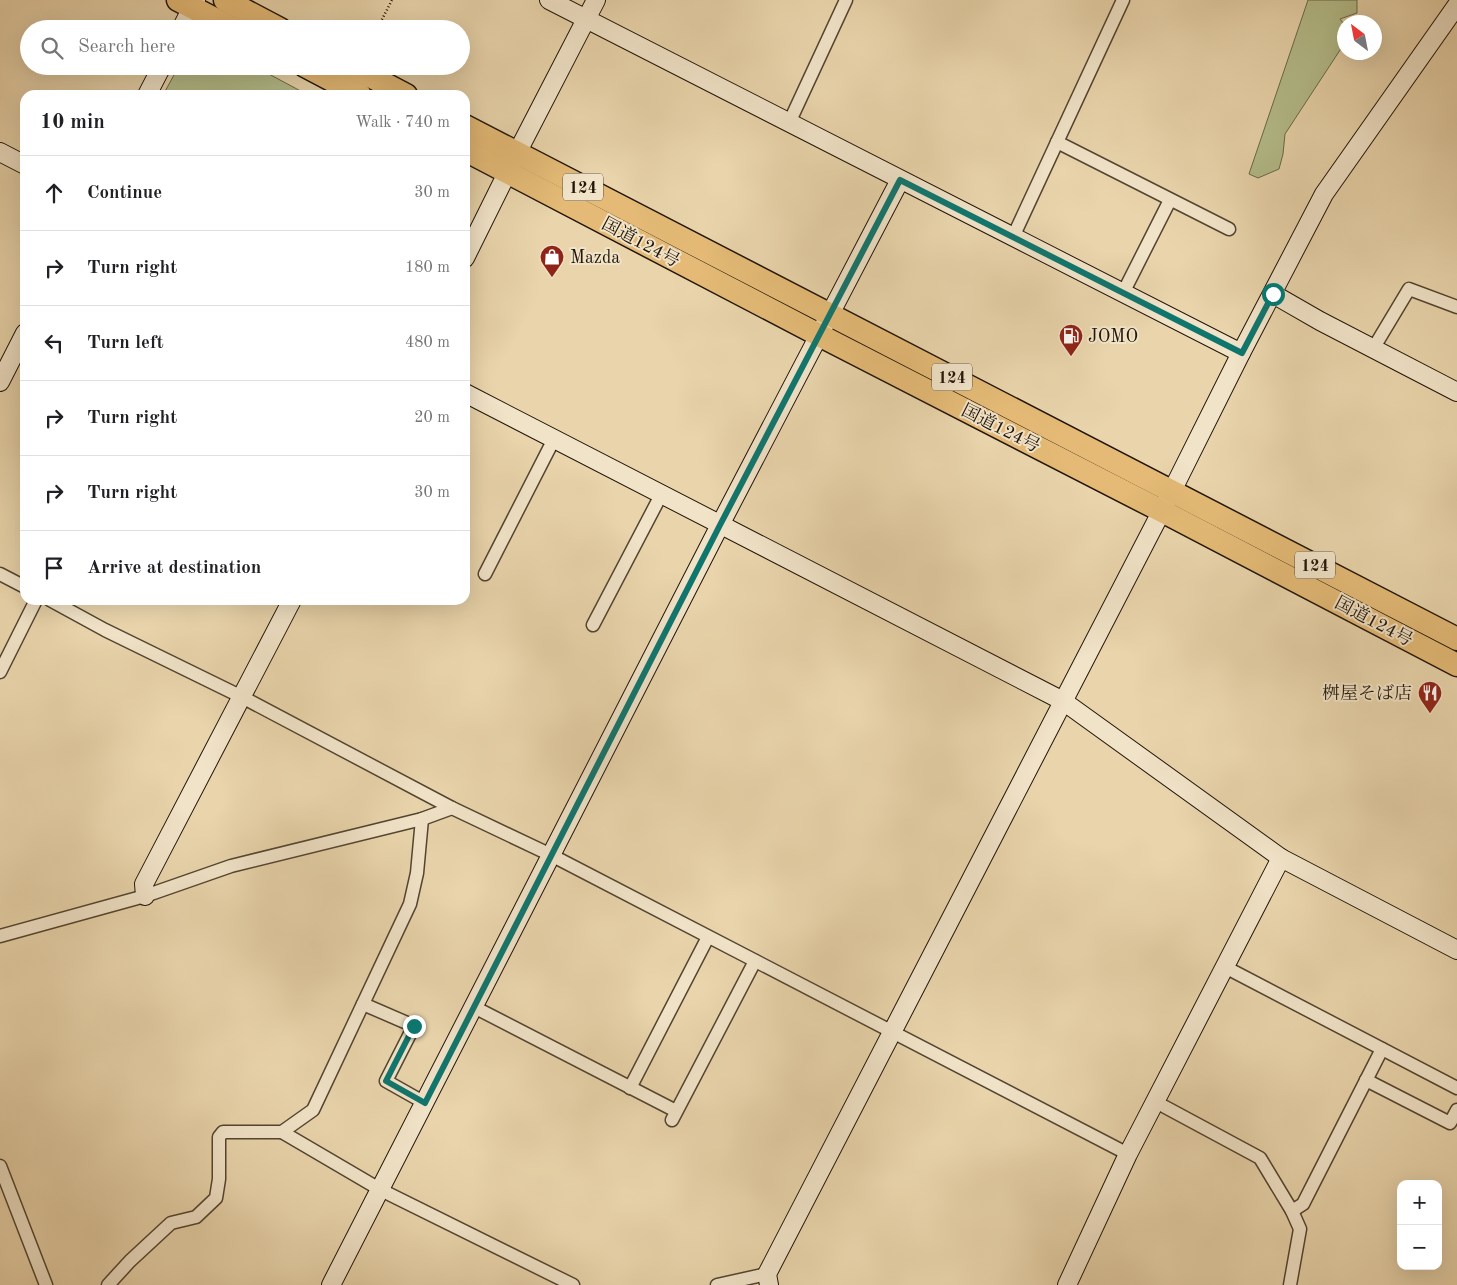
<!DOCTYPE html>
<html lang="en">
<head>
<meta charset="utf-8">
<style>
	body { margin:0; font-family:"Old Standard TT","Noto Serif JP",serif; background:#f6f6f6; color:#202124 }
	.controls { position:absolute; right:15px; bottom:15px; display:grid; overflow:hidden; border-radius:10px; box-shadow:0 5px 20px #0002 }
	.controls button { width:45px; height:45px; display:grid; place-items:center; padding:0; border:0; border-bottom:1px solid #e0e0e0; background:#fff; color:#202124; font:25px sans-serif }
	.compass { position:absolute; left:1337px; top:15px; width:45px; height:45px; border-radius:50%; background:#fff; box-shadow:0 5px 20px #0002; rotate:328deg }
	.stop { position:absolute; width:15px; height:15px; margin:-11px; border:4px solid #0f766e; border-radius:50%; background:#fff }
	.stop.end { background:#0f766e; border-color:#fff; box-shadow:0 1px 5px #0008 }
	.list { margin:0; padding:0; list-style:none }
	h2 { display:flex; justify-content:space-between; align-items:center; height:65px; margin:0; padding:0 20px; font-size:21px }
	h2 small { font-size:16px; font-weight:400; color:#757577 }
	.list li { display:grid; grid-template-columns:32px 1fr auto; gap:15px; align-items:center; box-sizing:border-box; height:75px; padding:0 20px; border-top:1px solid #e0e0e0 }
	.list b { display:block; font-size:19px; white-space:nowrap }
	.list em { font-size:16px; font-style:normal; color:#757577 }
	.icon { flex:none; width:28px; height:28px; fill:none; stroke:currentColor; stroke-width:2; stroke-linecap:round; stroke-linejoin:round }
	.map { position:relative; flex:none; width:1457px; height:1285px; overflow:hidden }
	.search { position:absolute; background:#fff; box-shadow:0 5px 20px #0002; left:20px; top:20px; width:450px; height:55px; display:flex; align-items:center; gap:12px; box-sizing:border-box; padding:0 18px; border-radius:28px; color:#757577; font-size:19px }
	.panel { position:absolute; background:#fff; box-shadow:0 5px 20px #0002; left:20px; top:90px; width:450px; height:515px; border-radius:15px }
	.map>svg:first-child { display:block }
	.green { fill:#b4bd8b; stroke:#6a694a }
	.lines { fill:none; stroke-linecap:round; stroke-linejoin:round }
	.street-casing { stroke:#534531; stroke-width:15 }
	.secondary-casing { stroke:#211508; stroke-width:20 }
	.highway-casing { stroke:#211508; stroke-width:25 }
	.path { stroke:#211508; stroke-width:2.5; stroke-dasharray:1 2.5; stroke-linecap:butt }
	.street { stroke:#f1e3c8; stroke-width:12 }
	.secondary { stroke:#f1e3c8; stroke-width:18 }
	.highway { stroke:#e4ba76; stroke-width:22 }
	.route { stroke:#0f766e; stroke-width:6 }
	.labels { text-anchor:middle; stroke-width:4; stroke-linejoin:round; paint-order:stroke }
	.shield { fill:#f1e3c8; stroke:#5f5342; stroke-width:1 }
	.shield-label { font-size:16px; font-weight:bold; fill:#211508 }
	.street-label { font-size:18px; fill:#211508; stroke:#f1e3c8 }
	.poi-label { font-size:18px; fill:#211508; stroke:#f1e3c8; text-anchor:start }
</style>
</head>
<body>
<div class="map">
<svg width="1457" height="1285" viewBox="0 0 1457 1285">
	<rect width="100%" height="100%" fill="#e9d4ab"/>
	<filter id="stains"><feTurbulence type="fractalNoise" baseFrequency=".004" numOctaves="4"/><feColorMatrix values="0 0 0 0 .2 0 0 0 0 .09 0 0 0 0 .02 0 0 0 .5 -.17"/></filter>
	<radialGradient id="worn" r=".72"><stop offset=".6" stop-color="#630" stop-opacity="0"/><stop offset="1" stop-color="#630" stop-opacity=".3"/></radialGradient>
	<g class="green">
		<polygon points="1308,0 1357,0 1357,13 1340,19 1344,24 1344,44 1285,134 1283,154 1279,169 1258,178 1249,174"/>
		<polygon points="179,66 254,66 308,95 163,95"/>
	</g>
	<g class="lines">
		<defs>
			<g id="street">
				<polyline points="789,123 846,0"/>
				<polyline points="1057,142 1229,229"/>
				<polyline points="1013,237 1123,0"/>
				<polyline points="1123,293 1170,200"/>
				<polyline points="1373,349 1409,289 1457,307"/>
				<polyline points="0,574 25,587"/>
				<polyline points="485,574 554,439"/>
				<polyline points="50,600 105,630 242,697 452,808 551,855 1128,1154"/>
				<polyline points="593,625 661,495"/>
				<polyline points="0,672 36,600"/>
				<polyline points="0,936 145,896 231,866 422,819 452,808"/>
				<polyline points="1225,967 1457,1088"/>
				<polyline points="363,1004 414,1026 386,1081 425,1103"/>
				<polyline points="474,1007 676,1111"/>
				<polyline points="1366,1080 1450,1123 1457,1110"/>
				<polyline points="630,1088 708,937"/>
				<polyline points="1154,1101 1260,1158 1292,1211 1300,1229 1290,1285"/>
				<polyline points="672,1120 755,961"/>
				<polyline points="282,1132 381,1190 573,1285"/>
				<polyline points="0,1166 46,1285"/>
				<polyline points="1292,1211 1303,1204 1382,1049"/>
				<polyline points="108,1285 130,1261 171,1223 196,1217 216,1198 219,1179 219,1137 223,1132 282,1132 313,1110 410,904 417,873 422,819"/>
				<polyline points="717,1285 767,1274"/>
			</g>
			<g id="secondary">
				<polyline points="549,0 1241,353"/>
				<polyline points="181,29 196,0"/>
				<polyline points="147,95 162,66"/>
				<polyline points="0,152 25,165"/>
				<polyline points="465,258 517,153 596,0"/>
				<polyline points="1273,294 1320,321 1457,392"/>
				<polyline points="0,382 25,333"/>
				<polyline points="465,393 1063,701 1281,858 1457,950"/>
				<polyline points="145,896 144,884 292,600"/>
				<polyline points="331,1285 720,525 900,180"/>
				<polyline points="769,1285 767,1274 1172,491 1241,353 1324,194 1457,5"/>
				<polyline points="1067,1285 1128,1154 1281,858"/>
			</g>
			<g id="highway">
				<polyline points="178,0 234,29"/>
				<polyline points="225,0 280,29"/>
				<polyline points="305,66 360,95"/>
				<polyline points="351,66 406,95"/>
				<polyline points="465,126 1457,639"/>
				<polyline points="465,150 819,335 1162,511 1457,665"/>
			</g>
		</defs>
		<use href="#street" class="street-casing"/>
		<use href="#secondary" class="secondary-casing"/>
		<use href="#highway" class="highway-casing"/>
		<polyline class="path" points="377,29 392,0"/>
		<use href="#street" class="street"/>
		<use href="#secondary" class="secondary"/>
		<use href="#highway" class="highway"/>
	</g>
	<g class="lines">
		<polyline class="route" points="414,1026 386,1081 425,1103 720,525 900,180 1242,353 1273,294"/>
	</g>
	<defs>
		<symbol id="shop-pin" viewBox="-11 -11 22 30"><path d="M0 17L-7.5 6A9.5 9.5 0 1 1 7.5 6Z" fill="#8f2418" stroke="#f1e3c8"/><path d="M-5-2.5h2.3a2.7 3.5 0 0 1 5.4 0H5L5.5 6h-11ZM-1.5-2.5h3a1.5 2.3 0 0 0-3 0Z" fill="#fff"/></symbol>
		<symbol id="fuel-pin" viewBox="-11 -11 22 30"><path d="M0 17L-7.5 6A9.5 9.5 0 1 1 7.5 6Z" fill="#8f2418" stroke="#f1e3c8"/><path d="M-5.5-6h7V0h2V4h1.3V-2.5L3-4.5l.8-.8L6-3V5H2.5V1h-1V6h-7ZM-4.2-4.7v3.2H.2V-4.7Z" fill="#fff"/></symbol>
		<symbol id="restaurant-pin" viewBox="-11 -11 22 30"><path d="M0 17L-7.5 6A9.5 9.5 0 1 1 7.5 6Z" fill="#8f2418" stroke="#f1e3c8"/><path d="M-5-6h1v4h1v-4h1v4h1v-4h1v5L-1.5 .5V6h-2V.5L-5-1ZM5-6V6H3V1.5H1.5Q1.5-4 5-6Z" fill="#fff"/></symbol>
	</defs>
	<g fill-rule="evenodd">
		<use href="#shop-pin" x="538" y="243" width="28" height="38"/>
		<use href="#fuel-pin" x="1057" y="322" width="28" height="38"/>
		<use href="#restaurant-pin" x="1416" y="679" width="28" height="38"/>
	</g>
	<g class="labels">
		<g class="shield">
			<rect x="563" y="173.5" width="40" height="27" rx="4"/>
			<rect x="932" y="363.5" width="40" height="27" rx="4"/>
			<rect x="1295" y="551.5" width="40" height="27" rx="4"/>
		</g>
		<g class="shield-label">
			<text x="583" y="193">124</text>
			<text x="952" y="383">124</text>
			<text x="1315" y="571">124</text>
		</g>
		<g class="street-label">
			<text transform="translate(641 242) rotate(28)" y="6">国道124号</text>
			<text transform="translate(1001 428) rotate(27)" y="6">国道124号</text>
			<text transform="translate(1374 621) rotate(28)" y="6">国道124号</text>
		</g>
		<g class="poi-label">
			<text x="570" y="263">Mazda</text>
			<text x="1088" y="342">JOMO</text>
			<text x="1412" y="699" text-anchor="end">桝屋そば店</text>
		</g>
	</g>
	<rect width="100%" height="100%" filter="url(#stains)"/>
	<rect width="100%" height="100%" fill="url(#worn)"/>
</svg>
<div class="controls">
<button>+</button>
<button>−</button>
</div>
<svg class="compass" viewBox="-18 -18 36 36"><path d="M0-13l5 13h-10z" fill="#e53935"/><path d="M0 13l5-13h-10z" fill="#757577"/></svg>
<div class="stop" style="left:1273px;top:294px"></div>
<div class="stop end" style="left:414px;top:1026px"></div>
<div class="search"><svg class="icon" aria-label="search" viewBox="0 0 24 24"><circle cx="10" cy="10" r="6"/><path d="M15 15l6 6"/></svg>Search here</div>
<section class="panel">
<h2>10 min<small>Walk · 740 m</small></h2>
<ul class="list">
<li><svg class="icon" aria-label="ahead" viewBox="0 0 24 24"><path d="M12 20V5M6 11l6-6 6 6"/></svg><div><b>Continue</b></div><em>30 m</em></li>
<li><svg class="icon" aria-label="right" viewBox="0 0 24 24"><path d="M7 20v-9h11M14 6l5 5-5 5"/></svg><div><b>Turn right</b></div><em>180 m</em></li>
<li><svg class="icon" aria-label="left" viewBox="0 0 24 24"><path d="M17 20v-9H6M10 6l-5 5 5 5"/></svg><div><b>Turn left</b></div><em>480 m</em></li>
<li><svg class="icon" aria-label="right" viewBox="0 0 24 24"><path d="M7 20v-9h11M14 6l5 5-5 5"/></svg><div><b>Turn right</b></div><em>20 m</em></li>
<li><svg class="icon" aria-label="right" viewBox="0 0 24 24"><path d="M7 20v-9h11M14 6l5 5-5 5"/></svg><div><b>Turn right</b></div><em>30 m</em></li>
<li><svg class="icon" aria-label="arrive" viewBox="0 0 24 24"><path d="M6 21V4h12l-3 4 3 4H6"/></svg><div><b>Arrive at destination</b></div></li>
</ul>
</section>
</div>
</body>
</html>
